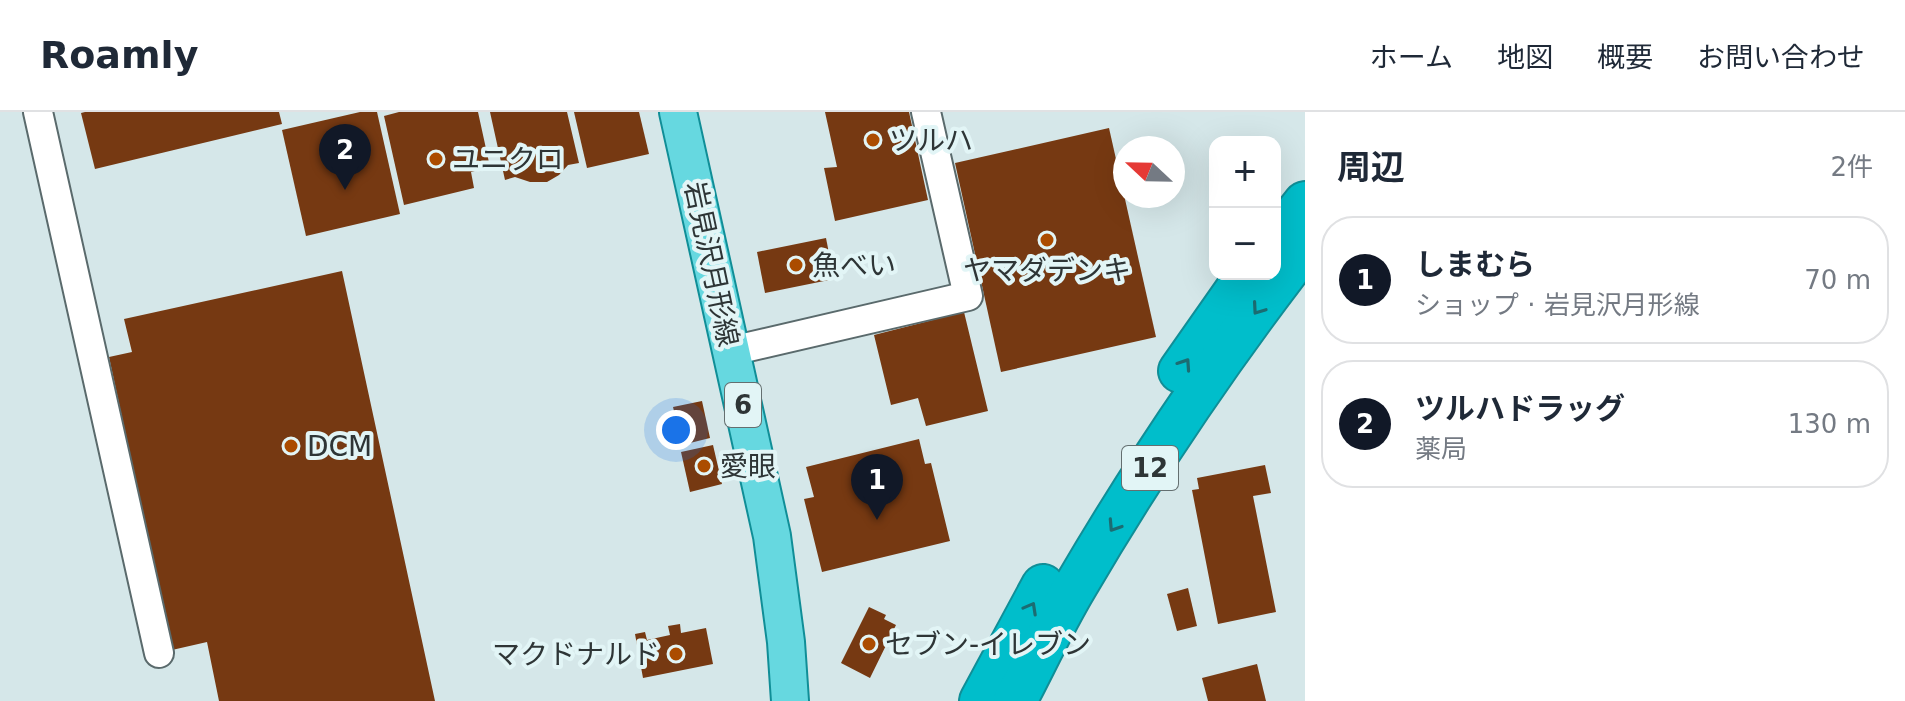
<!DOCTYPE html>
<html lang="ja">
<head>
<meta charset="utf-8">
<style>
	body { margin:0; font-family:"DejaVu Sans","Noto Sans JP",sans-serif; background:#f6f6f7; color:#1f2937 }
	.controls { position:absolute; right:24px; top:24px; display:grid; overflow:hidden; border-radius:16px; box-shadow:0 8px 32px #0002 }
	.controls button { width:72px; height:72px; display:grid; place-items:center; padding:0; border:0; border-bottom:2px solid #e0e1e3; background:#fff; color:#1f2937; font:40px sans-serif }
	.compass { position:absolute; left:1113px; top:24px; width:72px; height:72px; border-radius:50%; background:#fff; box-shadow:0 8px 32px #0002; rotate:292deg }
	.you { position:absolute; left:676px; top:318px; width:28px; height:28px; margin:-20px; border:6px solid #fff; border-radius:50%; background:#1a73e8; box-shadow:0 0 0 12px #1a73e833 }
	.badge { display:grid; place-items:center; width:52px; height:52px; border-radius:50%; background:#111827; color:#fff; font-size:26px; font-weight:700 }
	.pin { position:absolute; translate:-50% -66px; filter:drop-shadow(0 2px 4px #0008) }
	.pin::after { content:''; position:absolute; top:42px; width:28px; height:24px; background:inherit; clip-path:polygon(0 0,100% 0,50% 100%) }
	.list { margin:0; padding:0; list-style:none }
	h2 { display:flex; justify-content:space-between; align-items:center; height:104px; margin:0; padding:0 32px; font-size:34px }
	h2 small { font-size:26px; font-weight:400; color:#747a83 }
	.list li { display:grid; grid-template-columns:52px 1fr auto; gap:24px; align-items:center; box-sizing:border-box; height:128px; margin:0 16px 16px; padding:0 16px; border:2px solid #e0e1e3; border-radius:32px }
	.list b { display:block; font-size:30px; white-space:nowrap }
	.list p { margin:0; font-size:26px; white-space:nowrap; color:#747a83 }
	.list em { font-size:26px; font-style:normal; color:#747a83 }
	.map { position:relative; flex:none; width:1305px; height:589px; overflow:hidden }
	header { display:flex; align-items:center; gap:48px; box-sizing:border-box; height:112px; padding:0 40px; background:#fff; border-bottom:2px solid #e0e1e3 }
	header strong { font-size:38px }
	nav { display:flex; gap:44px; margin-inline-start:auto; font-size:28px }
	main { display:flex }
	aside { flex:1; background:#fff }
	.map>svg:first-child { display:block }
	.building { fill:#763912 }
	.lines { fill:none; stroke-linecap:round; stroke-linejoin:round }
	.minor-casing { stroke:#5a6a6c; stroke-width:32 }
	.major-casing { stroke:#108e97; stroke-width:40 }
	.highway-casing { stroke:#108e97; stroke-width:46 }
	.minor { stroke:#fff; stroke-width:28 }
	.major { stroke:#66d8e0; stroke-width:36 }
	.highway { stroke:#00becb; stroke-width:42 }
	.oneway { stroke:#1c6c72 }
	.poi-dot { fill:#ab4c00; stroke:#e2f5f6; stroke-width:3 }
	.labels { text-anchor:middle; stroke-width:8; stroke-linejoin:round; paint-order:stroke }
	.shield { fill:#e2f5f6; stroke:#646f70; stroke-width:2 }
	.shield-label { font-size:26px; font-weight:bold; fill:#2e3536 }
	.poi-label { font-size:28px; fill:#2e3536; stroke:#e2f5f6; text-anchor:start }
	.street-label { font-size:28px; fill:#2e3536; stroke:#e2f5f6 }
</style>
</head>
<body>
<header>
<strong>Roamly</strong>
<nav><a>ホーム</a><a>地図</a><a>概要</a><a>お問い合わせ</a></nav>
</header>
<main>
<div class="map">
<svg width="1305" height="589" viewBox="0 0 1305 589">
	<rect width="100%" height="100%" fill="#d5e7e9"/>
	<g class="building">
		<polygon points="85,0 279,0 282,12 95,57 81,1"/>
		<polygon points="360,0 377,0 400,102 306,124 282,18"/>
		<polygon points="399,0 478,0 490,55 471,60 474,76 404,93 384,4"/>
		<polygon points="490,0 567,0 579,51 568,53 559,63 547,70 530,70 515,65 505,68"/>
		<polygon points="574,0 639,0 649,42 587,56"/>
		<polygon points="825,0 909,0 928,88 835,109 824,56 837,55"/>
		<polygon points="1109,16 1156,225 1001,260 955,51"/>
		<polygon points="826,126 834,167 765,181 757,140"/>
		<polygon points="342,159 435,589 219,589 207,530 172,538 109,245 132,240 124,207"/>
		<polygon points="964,200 988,299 926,314 918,286 891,293 874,223"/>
		<polygon points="702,289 710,326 682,333 673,295"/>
		<polygon points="919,327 925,352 931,351 950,429 822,460 804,387 814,385 806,355"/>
		<polygon points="713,333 722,372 690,380 681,340"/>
		<polygon points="1265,353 1271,381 1253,384 1276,500 1218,512 1192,378 1199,377 1197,366"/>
		<polygon points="1188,476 1197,514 1177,519 1167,482"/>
		<polygon points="869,495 886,503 884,507 896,513 870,566 841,551"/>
		<polygon points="680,512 681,521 706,516 713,552 643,566 635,522 645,520 647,528 670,523 668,514"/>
		<polygon points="1257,552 1266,589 1208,589 1202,566"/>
	</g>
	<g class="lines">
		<defs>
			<g id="minor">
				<polyline points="38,0 159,541"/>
				<polyline points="731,239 968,184 926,0"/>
			</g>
			<polyline id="major" points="678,0 772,424 786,530 790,589"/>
			<g id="highway">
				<polyline points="1275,129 1305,91"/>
				<polyline points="1180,259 1248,162"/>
				<polyline points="981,589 1043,474"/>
				<path d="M1015 589C1035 551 1053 512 1075 475 1144 357 1221 243 1305 135"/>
			</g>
		</defs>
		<use href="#minor" class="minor-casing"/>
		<use href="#major" class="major-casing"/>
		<use href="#highway" class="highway-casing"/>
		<use href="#minor" class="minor"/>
		<use href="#major" class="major"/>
		<use href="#highway" class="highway"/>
	</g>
	<defs><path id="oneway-chevron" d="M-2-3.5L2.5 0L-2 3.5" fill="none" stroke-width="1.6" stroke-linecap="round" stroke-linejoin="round" transform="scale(2)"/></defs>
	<g class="oneway">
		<use href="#oneway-chevron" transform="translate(1258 197) rotate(125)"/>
		<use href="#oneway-chevron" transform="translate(1185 252) rotate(-56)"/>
		<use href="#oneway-chevron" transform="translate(1114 414) rotate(123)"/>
		<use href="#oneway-chevron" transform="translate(1031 496) rotate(-61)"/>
	</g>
	<g class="poi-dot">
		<circle cx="873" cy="28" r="8"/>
		<circle cx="436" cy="47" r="8"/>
		<circle cx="1047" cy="128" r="8"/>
		<circle cx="796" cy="153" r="8"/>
		<circle cx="291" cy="334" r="8"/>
		<circle cx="704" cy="354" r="8"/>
		<circle cx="869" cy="532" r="8"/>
		<circle cx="676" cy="542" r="8"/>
	</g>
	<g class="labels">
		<g class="shield">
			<rect x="725" y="271" width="36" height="44" rx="6"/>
			<rect x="1122" y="334" width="56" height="44" rx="6"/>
		</g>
		<g class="shield-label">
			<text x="743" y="302">6</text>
			<text x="1150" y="365">12</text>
		</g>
		<g class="poi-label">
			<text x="889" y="38">ツルハ</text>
			<text x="452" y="57">ユニクロ</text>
			<text x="812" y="163">魚べい</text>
			<text x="1047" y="168" text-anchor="middle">ヤマダデンキ</text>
			<text x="307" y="344">DCM</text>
			<text x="720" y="364">愛眼</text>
			<text x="885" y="542">セブン-イレブン</text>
			<text x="660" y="552" text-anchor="end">マクドナルド</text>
		</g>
		<g class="street-label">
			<text transform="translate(712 152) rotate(78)" y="10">岩見沢月形線</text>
		</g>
	</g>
</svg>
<div class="controls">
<button>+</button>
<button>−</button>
</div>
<svg class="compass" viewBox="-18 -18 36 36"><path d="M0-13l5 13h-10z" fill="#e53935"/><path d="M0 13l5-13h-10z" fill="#747a83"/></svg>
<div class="you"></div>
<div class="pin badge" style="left:877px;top:408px">1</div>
<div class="pin badge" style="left:345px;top:78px">2</div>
</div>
<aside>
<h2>周辺<small>2件</small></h2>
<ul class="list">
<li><span class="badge">1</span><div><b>しまむら</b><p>ショップ · 岩見沢月形線</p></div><em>70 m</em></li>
<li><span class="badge">2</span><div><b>ツルハドラッグ</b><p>薬局</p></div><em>130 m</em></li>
</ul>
</aside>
</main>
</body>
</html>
